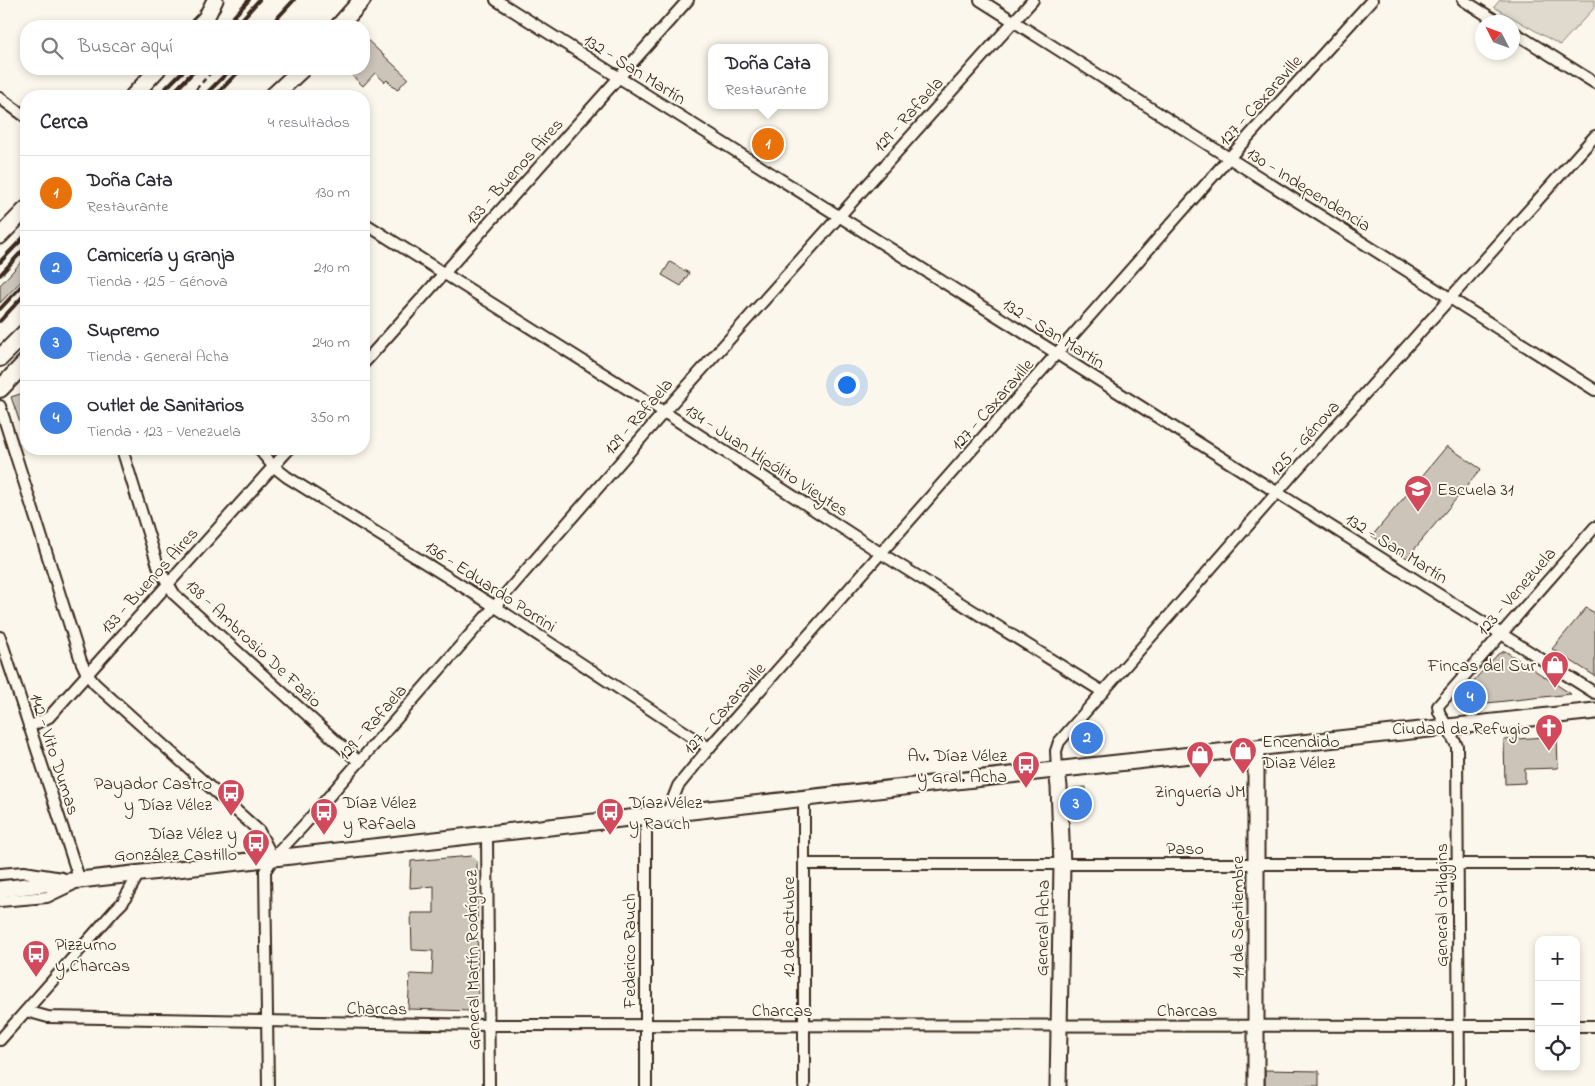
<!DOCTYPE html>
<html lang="es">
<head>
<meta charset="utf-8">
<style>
	body { margin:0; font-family:"Indie Flower",sans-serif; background:#f7f7f7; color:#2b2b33 }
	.controls { position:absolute; right:15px; bottom:15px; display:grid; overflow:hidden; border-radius:10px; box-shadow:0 2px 8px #0003 }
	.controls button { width:45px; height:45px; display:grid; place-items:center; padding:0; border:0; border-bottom:1px solid #e1e1e2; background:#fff; color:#2b2b33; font:25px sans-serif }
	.compass { position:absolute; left:1475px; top:15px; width:45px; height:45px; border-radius:50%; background:#fff; box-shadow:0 2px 8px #0003; rotate:312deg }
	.you { position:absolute; left:846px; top:384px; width:18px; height:18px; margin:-12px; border:4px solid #fff; border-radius:50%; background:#1a73e8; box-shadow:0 0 0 8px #1a73e833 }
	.badge { display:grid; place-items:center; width:32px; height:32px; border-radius:50%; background:#ea580c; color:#fff; font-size:16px; font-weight:700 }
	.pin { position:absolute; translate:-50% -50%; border:2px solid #fff; box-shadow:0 1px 5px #0006 }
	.popup { position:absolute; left:708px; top:44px; width:120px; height:65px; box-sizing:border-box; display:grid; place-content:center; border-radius:10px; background:#fff; filter:drop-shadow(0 1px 4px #0005); font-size:16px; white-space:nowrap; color:#7c7c81 }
	.popup b { font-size:19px; color:#2b2b33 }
	.popup::after { content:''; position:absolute; left:50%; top:100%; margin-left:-10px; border:10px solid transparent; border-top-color:#fff }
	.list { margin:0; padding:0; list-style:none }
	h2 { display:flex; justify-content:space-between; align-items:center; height:65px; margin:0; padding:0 20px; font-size:21px }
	h2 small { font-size:16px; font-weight:400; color:#7c7c81 }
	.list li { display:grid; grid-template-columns:32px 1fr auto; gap:15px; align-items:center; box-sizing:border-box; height:75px; padding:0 20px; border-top:1px solid #e1e1e2 }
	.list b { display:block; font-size:19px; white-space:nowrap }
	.list p { margin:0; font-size:16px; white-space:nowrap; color:#7c7c81 }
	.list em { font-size:16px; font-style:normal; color:#7c7c81 }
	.icon { flex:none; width:28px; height:28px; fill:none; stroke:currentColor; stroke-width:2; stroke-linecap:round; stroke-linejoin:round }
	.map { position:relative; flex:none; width:1595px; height:1086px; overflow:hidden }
	.search { position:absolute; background:#fff; box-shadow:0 2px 8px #0003; left:20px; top:20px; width:350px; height:55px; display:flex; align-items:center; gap:12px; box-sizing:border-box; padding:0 18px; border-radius:20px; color:#7c7c81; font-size:19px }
	.panel { position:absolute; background:#fff; box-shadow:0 2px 8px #0003; left:20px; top:90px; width:350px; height:365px; border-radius:20px }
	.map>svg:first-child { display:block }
	.green { fill:#dfd9ce; stroke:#8d8276 }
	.building { fill:#ccc4b9; stroke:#3b2a1e }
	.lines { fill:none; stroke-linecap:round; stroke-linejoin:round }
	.street-casing { stroke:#3b2a1e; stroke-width:14 }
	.secondary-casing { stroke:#3b2a1e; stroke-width:19 }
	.primary-casing { stroke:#3b2a1e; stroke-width:20 }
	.path { stroke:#3b2a1e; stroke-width:2.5; stroke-dasharray:5 4; stroke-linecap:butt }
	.street { stroke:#fbf7ec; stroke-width:10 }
	.secondary { stroke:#fbf7ec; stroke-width:15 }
	.primary { stroke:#fbf7ec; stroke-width:16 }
	.rail { stroke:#3b2a1e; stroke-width:4 }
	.labels { text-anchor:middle; stroke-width:4; stroke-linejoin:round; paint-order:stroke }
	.street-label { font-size:18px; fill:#3b2a1e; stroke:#fbf7ec }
	.poi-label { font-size:18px; fill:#3b2a1e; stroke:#fbf7ec; text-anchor:start }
</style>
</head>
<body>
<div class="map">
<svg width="1595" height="1086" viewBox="0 0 1595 1086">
	<rect width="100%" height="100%" fill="#fbf7ec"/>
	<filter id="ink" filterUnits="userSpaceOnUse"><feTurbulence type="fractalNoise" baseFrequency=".02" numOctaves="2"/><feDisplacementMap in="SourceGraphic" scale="10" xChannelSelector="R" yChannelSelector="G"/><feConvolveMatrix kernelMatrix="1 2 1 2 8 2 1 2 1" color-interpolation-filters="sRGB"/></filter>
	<g filter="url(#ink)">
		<polygon class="green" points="1500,0 1595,0 1595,7 1560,45 1494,7"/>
		<g class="building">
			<polygon points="364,37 408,78 397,90 387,80 385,82 375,73 363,86 345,69 364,69"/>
			<polygon points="26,257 26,276 0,303 0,285"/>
			<polygon points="670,262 689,273 681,286 662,275"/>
			<polygon points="26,392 26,437 25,437 11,397"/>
			<polygon points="1447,446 1481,469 1407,558 1372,536"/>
			<polygon points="1586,608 1595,613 1595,676 1552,649"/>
			<polygon points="1505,651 1571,694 1459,706 1457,699 1498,654"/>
			<polygon points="1557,736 1558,768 1525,769 1525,783 1505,784 1504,740"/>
			<polygon points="1086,787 1087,809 1069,810 1069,794 1074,788"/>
			<polygon points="472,856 477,861 478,1004 471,1011 408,1009 410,974 432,975 433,951 412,950 411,913 434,913 434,886 410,888 411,861"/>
			<polygon points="1265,1070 1319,1071 1319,1086 1265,1086"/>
		</g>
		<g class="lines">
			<defs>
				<g id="street">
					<polyline points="496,0 1595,693"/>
					<polyline points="980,0 1595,390"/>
					<polyline points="1463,0 1498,22"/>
					<polyline points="1512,31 1595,83"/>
					<polyline points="0,98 26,117"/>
					<polyline points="364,223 664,412 882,554 1103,692"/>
					<polyline points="364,363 688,0"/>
					<polyline points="0,406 81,661 87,674 95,684 259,831 273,858"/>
					<polyline points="122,449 159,569 175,595 359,762"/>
					<polyline points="259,449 273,466 287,477 494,606 709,748"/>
					<polyline points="0,637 80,881"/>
					<polyline points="29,727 49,717 289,449"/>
					<polyline points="1057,770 1056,751 1059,742 1294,473 1595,136"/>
					<polyline points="804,799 804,1086"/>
					<polyline points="667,814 678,786 709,748 1229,158 1372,0"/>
					<polyline points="646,817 646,1086"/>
					<polyline points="487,834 489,1086"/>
					<polyline points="805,864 1595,864"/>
					<polyline points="0,874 24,872 62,878"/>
					<polyline points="0,901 47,897 72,885"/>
					<polyline points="26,1011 48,1017 489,1025 1539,1026"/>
					<polyline points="1576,1026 1595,1026"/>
					<polyline points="0,1040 115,910 123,902 139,873"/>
					<polyline points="268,1086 265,871 273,858 304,825 664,412 1033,0"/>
					<polyline points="1459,1086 1457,746 1439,712 1438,706 1595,527"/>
				</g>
				<g id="secondary">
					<polyline points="198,26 206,18 215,0"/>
					<polyline points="133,96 158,69"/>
					<polyline points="0,236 26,209"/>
					<polyline points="1256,749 1256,1086"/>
					<polyline points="1057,770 1059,787 1062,865 1058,1086"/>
					<polyline points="0,889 1081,767 1595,711"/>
				</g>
				<g id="primary">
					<polyline points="339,26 362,0"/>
					<polyline points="273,96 302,69"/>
					<polyline points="0,358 26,332"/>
					<polyline points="0,389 26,362"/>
				</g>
			</defs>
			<use href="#street" class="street-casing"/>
			<use href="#secondary" class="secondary-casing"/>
			<use href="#primary" class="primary-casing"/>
			<polyline class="path" points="190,96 214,69"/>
			<use href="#street" class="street"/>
			<use href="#secondary" class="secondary"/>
			<use href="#primary" class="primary"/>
			<g class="rail">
				<polyline points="225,26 249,0"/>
				<polyline points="236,26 259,0"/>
				<polyline points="270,26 294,0"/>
				<polyline points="158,96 185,69"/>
				<polyline points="170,96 196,69"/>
				<polyline points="204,96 231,69"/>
				<polyline points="215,96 241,69"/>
				<polyline points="0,262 26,235"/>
				<polyline points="0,275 26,247"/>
				<polyline points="0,309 26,281"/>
				<polyline points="0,321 26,293"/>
			</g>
		</g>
	</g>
	<defs>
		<symbol id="school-pin" viewBox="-11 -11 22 30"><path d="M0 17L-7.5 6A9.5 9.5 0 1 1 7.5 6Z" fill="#d1495b" stroke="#fbf7ec"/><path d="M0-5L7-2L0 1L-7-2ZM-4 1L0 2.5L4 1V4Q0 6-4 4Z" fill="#fff"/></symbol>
		<symbol id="shop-pin" viewBox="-11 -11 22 30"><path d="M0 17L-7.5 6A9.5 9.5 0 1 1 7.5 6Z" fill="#d1495b" stroke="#fbf7ec"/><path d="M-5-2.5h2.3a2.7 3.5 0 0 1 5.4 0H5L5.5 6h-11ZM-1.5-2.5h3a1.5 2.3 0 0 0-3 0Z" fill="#fff"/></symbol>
		<symbol id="church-pin" viewBox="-11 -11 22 30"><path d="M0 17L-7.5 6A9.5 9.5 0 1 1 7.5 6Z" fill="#d1495b" stroke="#fbf7ec"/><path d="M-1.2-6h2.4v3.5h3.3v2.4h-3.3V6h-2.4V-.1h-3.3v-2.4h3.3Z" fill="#fff"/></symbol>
		<symbol id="bus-pin" viewBox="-11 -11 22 30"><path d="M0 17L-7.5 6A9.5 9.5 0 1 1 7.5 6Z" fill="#d1495b" stroke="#fbf7ec"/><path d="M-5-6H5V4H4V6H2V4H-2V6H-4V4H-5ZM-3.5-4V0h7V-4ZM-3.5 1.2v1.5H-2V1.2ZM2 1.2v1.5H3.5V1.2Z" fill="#fff"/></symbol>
	</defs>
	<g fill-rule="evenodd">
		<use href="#school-pin" x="1402" y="473" width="32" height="43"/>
		<use href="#shop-pin" x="1539" y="649" width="32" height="43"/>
		<use href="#church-pin" x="1533" y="712" width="32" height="43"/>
		<use href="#shop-pin" x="1227" y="735" width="32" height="43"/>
		<use href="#shop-pin" x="1184" y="739" width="32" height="43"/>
		<use href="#bus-pin" x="1010" y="749" width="32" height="43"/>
		<use href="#bus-pin" x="215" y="777" width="32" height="43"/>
		<use href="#bus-pin" x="308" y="796" width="32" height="43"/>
		<use href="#bus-pin" x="594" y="796" width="32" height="43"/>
		<use href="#bus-pin" x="240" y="827" width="32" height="43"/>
		<use href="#bus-pin" x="20" y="938" width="32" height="43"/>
	</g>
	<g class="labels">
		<g class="street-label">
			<text transform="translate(635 69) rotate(32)" y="6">132 - San Martín</text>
			<text transform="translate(1260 100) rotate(-48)" y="6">127 - Caxaraville</text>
			<text transform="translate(908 114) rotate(-48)" y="6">129 - Rafaela</text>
			<text transform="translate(514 171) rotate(-48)" y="6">133 - Buenos Aires</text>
			<text transform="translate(1309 189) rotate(32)" y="6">130 - Independencia</text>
			<text transform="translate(1054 333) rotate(32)" y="6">132 - San Martín</text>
			<text transform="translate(992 404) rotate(-49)" y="6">127 - Caxaraville</text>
			<text transform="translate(638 416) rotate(-49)" y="6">129 - Rafaela</text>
			<text transform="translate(1304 438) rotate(-48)" y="6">125 - Génova</text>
			<text transform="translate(767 460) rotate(33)" y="6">134 - Juan Hipólito Vieytes</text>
			<text transform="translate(1397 548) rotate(32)" y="6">132 - San Martín</text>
			<text transform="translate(149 580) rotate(-48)" y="6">133 - Buenos Aires</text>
			<text transform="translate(491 586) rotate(33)" y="6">136 - Eduardo Porrini</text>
			<text transform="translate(1516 591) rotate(-49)" y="6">123 - Venezuela</text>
			<text transform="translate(254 643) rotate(43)" y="6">138 - Ambrosio De Fazio</text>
			<text transform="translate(724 708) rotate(-49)" y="6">127 - Caxaraville</text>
			<text transform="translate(372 722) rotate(-49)" y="6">129 - Rafaela</text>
			<text transform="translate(55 754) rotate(72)" y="6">142 - Vito Dumas</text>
			<text x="1185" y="854">Paso</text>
			<text transform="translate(1441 905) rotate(-90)" y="6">General O'Higgins</text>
			<text transform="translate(1237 917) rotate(-90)" y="6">11 de Septiembre</text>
			<text transform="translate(788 927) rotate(-90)" y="6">12 de Octubre</text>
			<text transform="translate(1042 928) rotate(-89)" y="6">General Acha</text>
			<text transform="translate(629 951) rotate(-90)" y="6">Federico Rauch</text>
			<text transform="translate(472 960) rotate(-91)" y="6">General Martín Rodríguez</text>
			<text transform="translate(377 1008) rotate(1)" y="6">Charcas</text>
			<text x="782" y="1016">Charcas</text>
			<text x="1187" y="1016">Charcas</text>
		</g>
		<g class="poi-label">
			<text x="1437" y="495">Escuela 31</text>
			<text x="1536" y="671" text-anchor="end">Fincas del Sur</text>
			<text x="1530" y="734" text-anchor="end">Ciudad de Refugio</text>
			<text x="1262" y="747">Encendido<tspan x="1262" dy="21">Diaz Vélez</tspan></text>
			<text x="1007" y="761" text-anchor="end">Av. Díaz Vélez<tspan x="1007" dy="21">y Gral. Acha</tspan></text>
			<text x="212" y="789" text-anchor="end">Payador Castro<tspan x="212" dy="21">y Díaz Vélez</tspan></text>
			<text x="1200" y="797" text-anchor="middle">Zinguería JM</text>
			<text x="343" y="808">Díaz Vélez<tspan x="343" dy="21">y Rafaela</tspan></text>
			<text x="629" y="808">Díaz Vélez<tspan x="629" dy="21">y Rauch</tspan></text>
			<text x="237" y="839" text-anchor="end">Díaz Vélez y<tspan x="237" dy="21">González Castillo</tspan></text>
			<text x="55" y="950">Pizzurno<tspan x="55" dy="21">y Charcas</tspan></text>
		</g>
	</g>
</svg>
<div class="controls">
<button>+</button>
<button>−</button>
<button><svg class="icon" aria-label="locate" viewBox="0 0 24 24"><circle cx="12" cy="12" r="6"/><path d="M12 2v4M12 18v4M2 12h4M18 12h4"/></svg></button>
</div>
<svg class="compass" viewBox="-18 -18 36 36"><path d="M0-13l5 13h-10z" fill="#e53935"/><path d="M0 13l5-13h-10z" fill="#7c7c81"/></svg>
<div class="you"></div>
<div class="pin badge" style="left:768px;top:144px;background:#e8710a">1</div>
<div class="popup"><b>Doña Cata</b>Restaurante</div>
<div class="pin badge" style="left:1087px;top:738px;background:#3f7fe0">2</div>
<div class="pin badge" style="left:1076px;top:804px;background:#3f7fe0">3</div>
<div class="pin badge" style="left:1470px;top:697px;background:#3f7fe0">4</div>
<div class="search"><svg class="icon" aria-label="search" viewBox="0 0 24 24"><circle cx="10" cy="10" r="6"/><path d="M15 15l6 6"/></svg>Buscar aquí</div>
<section class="panel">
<h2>Cerca<small>4 resultados</small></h2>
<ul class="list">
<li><span class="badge" style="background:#e8710a">1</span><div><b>Doña Cata</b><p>Restaurante</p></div><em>130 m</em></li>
<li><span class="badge" style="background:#3f7fe0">2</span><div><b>Carnicería y Granja</b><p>Tienda · 125 - Génova</p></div><em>210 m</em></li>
<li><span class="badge" style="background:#3f7fe0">3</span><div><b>Supremo</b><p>Tienda · General Acha</p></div><em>240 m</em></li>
<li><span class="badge" style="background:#3f7fe0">4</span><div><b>Outlet de Sanitarios</b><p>Tienda · 123 - Venezuela</p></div><em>350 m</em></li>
</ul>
</section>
</div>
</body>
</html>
